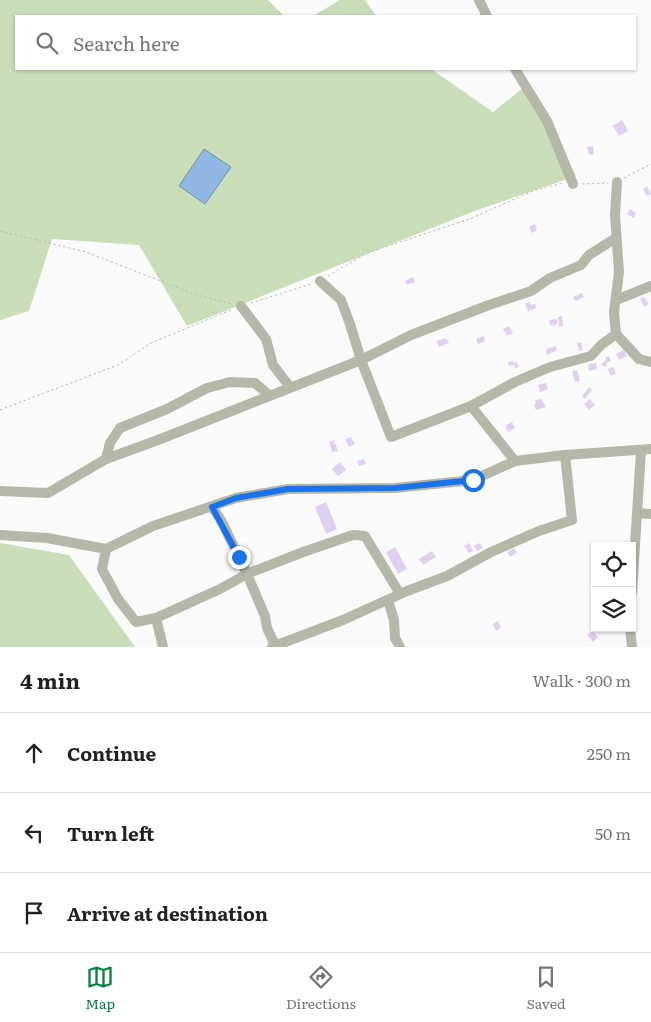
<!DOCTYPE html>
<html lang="en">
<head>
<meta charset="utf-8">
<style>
	body { margin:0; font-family:Literata,serif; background:#f2f2f2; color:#222 }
	.controls { position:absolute; right:15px; bottom:15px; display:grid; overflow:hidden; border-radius:0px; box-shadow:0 1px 4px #0004 }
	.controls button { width:45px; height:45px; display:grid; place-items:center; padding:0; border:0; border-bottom:1px solid #e0e0e0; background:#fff; color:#222; font:25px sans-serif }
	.stop { position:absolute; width:15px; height:15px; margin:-11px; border:4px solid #1a73e8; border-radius:50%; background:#fff }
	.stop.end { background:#1a73e8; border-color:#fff; box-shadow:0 1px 5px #0008 }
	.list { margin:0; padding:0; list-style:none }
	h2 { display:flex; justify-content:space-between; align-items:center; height:65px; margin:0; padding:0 20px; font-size:21px }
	h2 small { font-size:16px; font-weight:400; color:#767676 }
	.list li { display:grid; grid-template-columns:32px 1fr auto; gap:15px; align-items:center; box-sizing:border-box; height:80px; padding:0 20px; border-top:1px solid #e0e0e0 }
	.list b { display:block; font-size:19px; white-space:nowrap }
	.list em { font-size:16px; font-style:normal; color:#767676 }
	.icon { flex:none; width:28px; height:28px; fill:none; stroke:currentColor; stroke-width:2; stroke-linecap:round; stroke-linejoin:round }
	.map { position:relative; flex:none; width:651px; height:647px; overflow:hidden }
	.search { position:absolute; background:#fff; box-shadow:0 1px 4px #0004; left:15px; right:15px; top:15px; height:55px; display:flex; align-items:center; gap:12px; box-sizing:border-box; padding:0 18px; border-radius:0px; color:#767676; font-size:19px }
	.sheet { height:305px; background:#fff }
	nav { display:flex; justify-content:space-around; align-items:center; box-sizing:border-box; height:70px; border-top:1px solid #e0e0e0; background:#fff; font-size:14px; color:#767676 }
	nav a { display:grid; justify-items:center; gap:2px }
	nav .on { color:#0b8043 }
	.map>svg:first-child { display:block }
	.green { fill:#c9ddb8 }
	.water { fill:#8eb8e2; stroke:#738ca7 }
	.building { fill:#e1cff1 }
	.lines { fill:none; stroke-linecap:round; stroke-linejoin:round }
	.path { stroke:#bebab8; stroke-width:1; stroke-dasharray:2.5 2.5; stroke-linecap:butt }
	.minor { stroke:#b3b8a9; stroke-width:10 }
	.route { stroke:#1a73e8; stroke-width:6 }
</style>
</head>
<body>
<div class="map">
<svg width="651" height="647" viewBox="0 0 651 647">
	<rect width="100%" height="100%" fill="#fafafa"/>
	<g class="green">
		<polygon points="0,0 268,0 284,16 16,16 16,69 431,69 493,112 524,87 556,140 576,176 477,210 187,326 139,245 52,239 29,311 0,320"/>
		<polygon points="340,0 365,0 376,16 313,16"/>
		<polygon points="0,543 69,555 135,647 0,647"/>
	</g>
	<polygon class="water" points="204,149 231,167 205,204 179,186"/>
	<g class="building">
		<polygon points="622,120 628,131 619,136 613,126"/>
		<polygon points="593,146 594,154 589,155 587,147"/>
		<polygon points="647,186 651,194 647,196 643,189"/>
		<polygon points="630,209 636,213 634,218 627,214"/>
		<polygon points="535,224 537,230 532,233 529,227"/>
		<polygon points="413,277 415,282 407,285 405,281"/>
		<polygon points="582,293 584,297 575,301 573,297"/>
		<polygon points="644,297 649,304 644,307 640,299"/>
		<polygon points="530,302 531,305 535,304 536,308 528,311 525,303"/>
		<polygon points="562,316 563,326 559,327 558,317"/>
		<polygon points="557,319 557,324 555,324 556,326 550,325 549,320"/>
		<polygon points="509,326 513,333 507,336 503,329"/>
		<polygon points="484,336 485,341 478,344 476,339"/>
		<polygon points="446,338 449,343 439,347 436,341"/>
		<polygon points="581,342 583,350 579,351 577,343"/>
		<polygon points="556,346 557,350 547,355 546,349"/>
		<polygon points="624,350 627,356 619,360 616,354"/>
		<polygon points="609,356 611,361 606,363 607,365 604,367 601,363 606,361 605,357"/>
		<polygon points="513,361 513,363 517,362 519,367 515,368 514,365 509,366 508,362"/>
		<polygon points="596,363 597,369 589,371 588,364"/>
		<polygon points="613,367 616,373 611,376 608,369"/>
		<polygon points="577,370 580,381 575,382 572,371"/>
		<polygon points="546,383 548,389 540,392 538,385"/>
		<polygon points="589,387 592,390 585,399 582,396"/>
		<polygon points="541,399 546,407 536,410 534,405 536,404 535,400"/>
		<polygon points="590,399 595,405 589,410 584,404"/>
		<polygon points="512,422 515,428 508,432 505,426"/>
		<polygon points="351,437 355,444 349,447 345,439"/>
		<polygon points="334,440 338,451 332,452 329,442"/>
		<polygon points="364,459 366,464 359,466 357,461"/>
		<polygon points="340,462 346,470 338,476 332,469"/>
		<polygon points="326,502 337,529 326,534 315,507"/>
		<polygon points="469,543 473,551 469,553 464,546"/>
		<polygon points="480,543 483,548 477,551 474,546"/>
		<polygon points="395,547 407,569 398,574 386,552"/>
		<polygon points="514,548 517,553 510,557 507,552"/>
		<polygon points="432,551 436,557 423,565 419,559"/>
		<polygon points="498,621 501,628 496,631 493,624"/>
		<polygon points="592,631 598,637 593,642 587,635"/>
	</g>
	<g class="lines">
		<g class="path">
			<polyline points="624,178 651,164"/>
			<polyline points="582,184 608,183"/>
			<polyline points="0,231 86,252 194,294 232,304"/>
			<polyline points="328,276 367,253 472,218 535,190 563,183"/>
			<polyline points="251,303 311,284"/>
			<polyline points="0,410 118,365 151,343 233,309"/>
		</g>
		<g class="minor">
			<polyline points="479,0 487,16"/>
			<polyline points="515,69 547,121 573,184"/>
			<polyline points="617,182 615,215 619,272 614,312 616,334 639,359 651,362"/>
			<polyline points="320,281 341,300 350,324 361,360 391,437 471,406 515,382 550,367 591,356 601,345 616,334"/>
			<polyline points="616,300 651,286"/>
			<polyline points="241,306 266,339 273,365 290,387"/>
			<polyline points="471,406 515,461"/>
			<polyline points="106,459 110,443 120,428 167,409 207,388 230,382 255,383 269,395"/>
			<polyline points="0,491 48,493 106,459 158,440 361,360 411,335 489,305 531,291 550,278 581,265 589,255 616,238"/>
			<polyline points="212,507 221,520 247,574 265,616 267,628 275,645"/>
			<polyline points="638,513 651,514"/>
			<polyline points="0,535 47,538 106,549 153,526 236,498 288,489 395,488 473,480 515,461 565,455 651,449"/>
			<polyline points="106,549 102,569 118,599 136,622 156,618 163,647"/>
			<polyline points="632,592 641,451"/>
			<polyline points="388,600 394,620 395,638 400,647"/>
			<polyline points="156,618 220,589 247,574 303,552 353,535 365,536 400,594"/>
			<polyline points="630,628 632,647"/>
			<polyline points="272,647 343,620 407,591 447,576 491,552 539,531 572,520 565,455"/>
		</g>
	</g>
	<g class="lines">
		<polyline class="route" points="239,557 212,507 236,498 288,489 395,488 473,480"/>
	</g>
</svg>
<div class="controls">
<button><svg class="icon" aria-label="locate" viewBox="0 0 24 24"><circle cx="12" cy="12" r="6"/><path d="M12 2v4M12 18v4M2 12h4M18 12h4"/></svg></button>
<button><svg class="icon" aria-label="layers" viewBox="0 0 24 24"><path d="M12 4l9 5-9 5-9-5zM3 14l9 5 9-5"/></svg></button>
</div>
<div class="stop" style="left:473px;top:480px"></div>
<div class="stop end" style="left:239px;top:557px"></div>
<div class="search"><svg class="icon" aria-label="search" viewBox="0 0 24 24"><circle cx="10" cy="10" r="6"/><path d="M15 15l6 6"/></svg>Search here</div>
</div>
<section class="sheet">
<h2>4 min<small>Walk · 300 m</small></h2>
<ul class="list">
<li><svg class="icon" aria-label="ahead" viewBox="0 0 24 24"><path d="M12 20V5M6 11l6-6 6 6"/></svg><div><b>Continue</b></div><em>250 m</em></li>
<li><svg class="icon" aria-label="left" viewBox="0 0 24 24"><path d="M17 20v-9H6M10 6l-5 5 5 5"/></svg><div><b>Turn left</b></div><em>50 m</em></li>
<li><svg class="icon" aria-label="arrive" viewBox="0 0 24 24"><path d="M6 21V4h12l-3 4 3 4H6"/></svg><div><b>Arrive at destination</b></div></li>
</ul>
</section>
<nav>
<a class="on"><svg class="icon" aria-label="map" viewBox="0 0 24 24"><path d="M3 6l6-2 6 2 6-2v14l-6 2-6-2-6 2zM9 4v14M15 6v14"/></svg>Map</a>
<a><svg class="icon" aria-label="directions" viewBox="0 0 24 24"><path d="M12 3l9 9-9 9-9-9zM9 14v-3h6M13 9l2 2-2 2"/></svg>Directions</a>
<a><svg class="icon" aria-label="saved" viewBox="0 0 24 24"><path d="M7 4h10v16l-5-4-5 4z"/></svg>Saved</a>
</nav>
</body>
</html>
